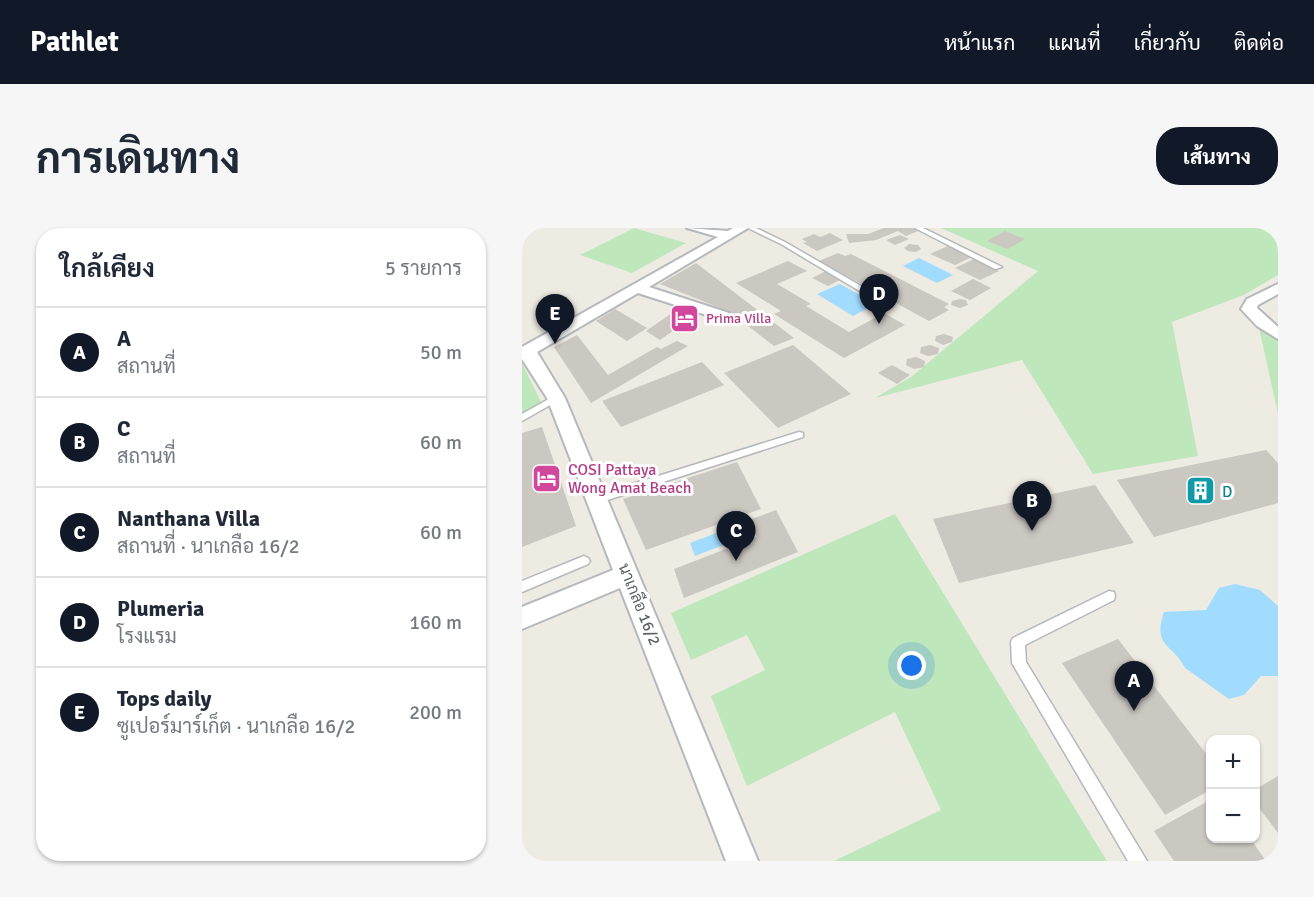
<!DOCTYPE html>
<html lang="th">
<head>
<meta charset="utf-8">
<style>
	body { margin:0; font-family:Signika,Sarabun,sans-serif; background:#f6f6f7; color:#1f2937 }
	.controls { position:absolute; right:18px; bottom:18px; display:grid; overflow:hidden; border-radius:12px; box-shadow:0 2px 4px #0004 }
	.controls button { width:54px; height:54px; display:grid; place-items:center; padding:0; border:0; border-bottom:2px solid #e0e1e3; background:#fff; color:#1f2937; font:30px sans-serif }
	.you { position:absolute; left:390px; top:438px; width:21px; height:21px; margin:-15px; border:4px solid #fff; border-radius:50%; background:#1a73e8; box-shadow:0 0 0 9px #1a73e833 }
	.badge { display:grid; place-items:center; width:39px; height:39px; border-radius:50%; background:#111827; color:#fff; font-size:20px; font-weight:700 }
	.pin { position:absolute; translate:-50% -50px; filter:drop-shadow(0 2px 3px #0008) }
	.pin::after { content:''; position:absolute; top:32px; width:21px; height:18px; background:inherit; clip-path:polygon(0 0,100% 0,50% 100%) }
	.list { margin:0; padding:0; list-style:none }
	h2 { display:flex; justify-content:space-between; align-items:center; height:78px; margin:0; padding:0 24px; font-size:26px }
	h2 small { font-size:20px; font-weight:400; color:#747a83 }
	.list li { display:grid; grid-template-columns:39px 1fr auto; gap:18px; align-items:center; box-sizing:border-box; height:90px; padding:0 24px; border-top:2px solid #e0e1e3 }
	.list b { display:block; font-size:22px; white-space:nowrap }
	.list p { margin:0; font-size:20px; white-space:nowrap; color:#747a83 }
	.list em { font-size:20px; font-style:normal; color:#747a83 }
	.map { position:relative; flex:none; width:756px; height:633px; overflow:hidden; border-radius:24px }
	header { display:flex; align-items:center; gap:36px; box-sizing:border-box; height:84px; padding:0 30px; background:#111827; color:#fff }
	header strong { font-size:28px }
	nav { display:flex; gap:33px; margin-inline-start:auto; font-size:21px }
	.intro { display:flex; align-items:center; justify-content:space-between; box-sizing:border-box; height:144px; padding:0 36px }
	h1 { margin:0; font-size:42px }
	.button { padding:15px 27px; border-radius:24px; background:#111827; color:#fff; font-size:21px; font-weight:700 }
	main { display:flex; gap:36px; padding:0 36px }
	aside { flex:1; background:#fff; border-radius:24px; box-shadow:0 2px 4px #0004 }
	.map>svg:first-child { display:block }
	.green { fill:#bfe7bc }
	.water { fill:#a1dcff }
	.building { fill:#cbc7c1 }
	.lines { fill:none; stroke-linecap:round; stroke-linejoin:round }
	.lane-casing { stroke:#b5b9bd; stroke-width:3 }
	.street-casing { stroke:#b5b9bd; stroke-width:4 }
	.lane { fill:#fff; fill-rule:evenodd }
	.street { fill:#fff; fill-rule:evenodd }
	.labels { text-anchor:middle; stroke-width:6; stroke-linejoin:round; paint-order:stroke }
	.far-hotel-label { font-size:14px; fill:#b23c85; stroke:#fff; text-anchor:start }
	.hotel-label { font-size:16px; fill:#b23c85; stroke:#fff; text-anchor:start }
	.culture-label { font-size:16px; fill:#0d838f; stroke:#fff; text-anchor:start }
	.street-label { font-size:16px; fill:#5a5f64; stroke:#fff }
</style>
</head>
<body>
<header>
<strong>Pathlet</strong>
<nav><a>หน้าแรก</a><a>แผนที่</a><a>เกี่ยวกับ</a><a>ติดต่อ</a></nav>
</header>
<div class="intro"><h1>การเดินทาง</h1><a class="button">เส้นทาง</a></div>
<main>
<aside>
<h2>ใกล้เคียง<small>5 รายการ</small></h2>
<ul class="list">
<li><span class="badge">A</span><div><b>A</b><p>สถานที่</p></div><em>50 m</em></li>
<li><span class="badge">B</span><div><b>C</b><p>สถานที่</p></div><em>60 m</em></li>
<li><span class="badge">C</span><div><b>Nanthana Villa</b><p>สถานที่ · นาเกลือ 16/2</p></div><em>60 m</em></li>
<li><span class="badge">D</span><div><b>Plumeria</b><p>โรงแรม</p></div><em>160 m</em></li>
<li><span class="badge">E</span><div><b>Tops daily</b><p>ซูเปอร์มาร์เก็ต · นาเกลือ 16/2</p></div><em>200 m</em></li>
</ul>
</aside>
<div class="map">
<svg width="756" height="633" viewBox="0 0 756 633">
	<rect width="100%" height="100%" fill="#eeebe2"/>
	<g class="green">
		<polygon points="112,0 164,15 110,45 58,27"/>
		<polygon points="419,0 756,0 756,47 722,67 650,94 676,228 571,246 500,132 353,170 389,149 516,43"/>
		<polygon points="737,100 756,113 756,186"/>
		<polygon points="0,135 19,174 0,185"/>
		<polygon points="373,286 585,633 312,633 419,582 373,484 225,558 189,468 243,442 225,407 169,432 149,385"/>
	</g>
	<g class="water">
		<polygon points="397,30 431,47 415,55 381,38"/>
		<polygon points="318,56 354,76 331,88 295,66"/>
		<polygon points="221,295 227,307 173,328 168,315"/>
		<path d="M713 356 738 362 756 378V448H739L722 467 707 471 663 440C651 415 630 420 642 384L684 382 697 360Z"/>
	</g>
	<g class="building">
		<polygon points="362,0 390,0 396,3 384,8 376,3 354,12 327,15 324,6 346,6"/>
		<polygon points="483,3 503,11 486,21 465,13"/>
		<polygon points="308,5 321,12 295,23 281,15 285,14 280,11 292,6 298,9"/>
		<polygon points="378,7 387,11 373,17 364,12"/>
		<polygon points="387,16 396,17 399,21 394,24 386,23 382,20"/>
		<polygon points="426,18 450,29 433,37 408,26"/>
		<polygon points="316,25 323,28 329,26 427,76 422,79 427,82 407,93 297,33"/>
		<polygon points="452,31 477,43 458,52 433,40"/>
		<polygon points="266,33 285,43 255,56 289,76 284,78 327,104 362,85 383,97 322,130 252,86 259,83 214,55"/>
		<polygon points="174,35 272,110 252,118 208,84 138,56"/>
		<polygon points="304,43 320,51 306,58 290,50"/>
		<polygon points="451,51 469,60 448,72 429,63"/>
		<polygon points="438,71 444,72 446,77 438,80 429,77 430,73"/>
		<polygon points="160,78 176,85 138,112 124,103"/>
		<polygon points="93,81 125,100 105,113 74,93"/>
		<polygon points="422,106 431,109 430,114 421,117 413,113 414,108"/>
		<polygon points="55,107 86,147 135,119 139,121 155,113 166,118 69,175 32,119"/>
		<polygon points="271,117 329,166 256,200 202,145"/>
		<polygon points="408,117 417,120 416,126 406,128 398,125 399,119"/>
		<polygon points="394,129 403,133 402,139 392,141 384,137 385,131"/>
		<polygon points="180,134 202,157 99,199 80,173"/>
		<polygon points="370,137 388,147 375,156 356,145"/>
		<polygon points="20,199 54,298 0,319 0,205"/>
		<polygon points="744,222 756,235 756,275 632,309 595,252"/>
		<polygon points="215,234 239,281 124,322 101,271"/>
		<polygon points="573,257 612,315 437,355 411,291"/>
		<polygon points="254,282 276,324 162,370 152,341 235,309 227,292"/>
		<polygon points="596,411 688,531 688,562 643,587 540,435"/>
		<polygon points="756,548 756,605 734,576 734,561"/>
		<polygon points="688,572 688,610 728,610 744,633 652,633 632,603"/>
	</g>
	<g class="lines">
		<defs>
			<g id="lane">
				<polygon points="226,0 234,0 263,14 363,72 356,74 259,16"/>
				<polygon points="393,0 401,0 480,39 473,41"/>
				<polygon points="34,167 39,170 37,172 0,193 0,186"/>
				<polygon points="277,204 281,205 281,209 76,275 70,271 72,268"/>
				<polygon points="62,328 66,330 68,333 66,336 0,364 0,353"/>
				<polygon points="587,363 592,364 593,368 592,372 503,417 504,434 625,633 606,633 490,435 489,414 491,410"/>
			</g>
			<g id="street">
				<polygon points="165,0 206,3 211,0 226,0 127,59 207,85 210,88 207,91 197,91 116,65 15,124 43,170 236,633 204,633 98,360 0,401 0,379 91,342 25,170 0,131 0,119 196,9"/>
				<polygon points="756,56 756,66 736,77 735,80 756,99 756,111 735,98 719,81 725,71"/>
			</g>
		</defs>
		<use href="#lane" class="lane-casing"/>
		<use href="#street" class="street-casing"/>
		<use href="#lane" class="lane"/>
		<use href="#street" class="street"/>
	</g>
	<defs>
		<symbol id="hotel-square" viewBox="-11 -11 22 22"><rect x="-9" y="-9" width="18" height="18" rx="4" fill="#d1479c" stroke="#fff"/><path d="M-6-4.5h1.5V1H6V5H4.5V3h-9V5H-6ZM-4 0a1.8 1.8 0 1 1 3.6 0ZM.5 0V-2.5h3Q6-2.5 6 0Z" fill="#fff"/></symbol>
		<symbol id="building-square" viewBox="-11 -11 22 22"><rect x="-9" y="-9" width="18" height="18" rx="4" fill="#0f9aa8" stroke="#fff"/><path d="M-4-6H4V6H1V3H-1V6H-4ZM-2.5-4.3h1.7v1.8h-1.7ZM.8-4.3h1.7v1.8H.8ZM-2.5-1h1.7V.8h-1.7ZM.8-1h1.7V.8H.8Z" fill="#fff"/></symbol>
	</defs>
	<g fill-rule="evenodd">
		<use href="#hotel-square" x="146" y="74" width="33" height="33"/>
		<use href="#hotel-square" x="8" y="234" width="33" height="33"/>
		<use href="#building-square" x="662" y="246" width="33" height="33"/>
	</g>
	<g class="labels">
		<g class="far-hotel-label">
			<text x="184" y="95">Prima Villa</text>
		</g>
		<g class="hotel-label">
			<text x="46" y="247">COSI Pattaya<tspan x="46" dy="18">Wong Amat Beach</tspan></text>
		</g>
		<g class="culture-label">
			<text x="700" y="269">D</text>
		</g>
		<g class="street-label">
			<text transform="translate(118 376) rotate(68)" y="6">นาเกลือ 16/2</text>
		</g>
	</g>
</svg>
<div class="controls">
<button>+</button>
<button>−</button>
</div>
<div class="you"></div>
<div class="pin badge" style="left:612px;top:483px">A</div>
<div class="pin badge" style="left:510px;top:303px">B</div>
<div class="pin badge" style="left:214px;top:333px">C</div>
<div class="pin badge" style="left:357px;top:96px">D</div>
<div class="pin badge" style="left:33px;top:116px">E</div>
</div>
</main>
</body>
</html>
